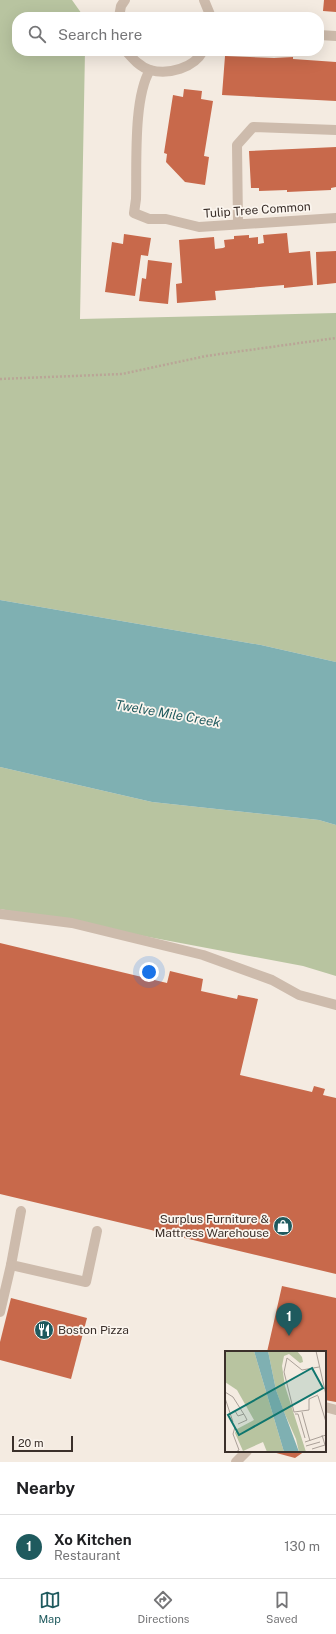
<!DOCTYPE html>
<html lang="en">
<head>
<meta charset="utf-8">
<style>
	body { margin:0; font-family:"Public Sans",sans-serif; background:#f6f6f6; color:#202124 }
	.scale { position:absolute; left:12px; bottom:10px; width:61px; box-sizing:border-box; padding-left:4px; border:2px solid #3b302b; border-top:0; font-size:11px; line-height:14px; white-space:nowrap; color:#3b302b; -webkit-text-stroke:3px #fbf5ee; paint-order:stroke }
	.you { position:absolute; left:149px; top:972px; width:14px; height:14px; margin:-10px; border:3px solid #fff; border-radius:50%; background:#1a73e8; box-shadow:0 0 0 6px #1a73e833 }
	.badge { display:grid; place-items:center; width:26px; height:26px; border-radius:50%; background:#1f5a5e; color:#fff; font-size:13px; font-weight:700 }
	.pin { position:absolute; translate:-50% -33px; filter:drop-shadow(0 1px 2px #0008) }
	.pin::after { content:''; position:absolute; top:21px; width:14px; height:12px; background:inherit; clip-path:polygon(0 0,100% 0,50% 100%) }
	.list { margin:0; padding:0; list-style:none }
	h2 { display:flex; justify-content:space-between; align-items:center; height:52px; margin:0; padding:0 16px; font-size:17px }
	h2 small { font-size:13px; font-weight:400; color:#757577 }
	.list li { display:grid; grid-template-columns:26px 1fr auto; gap:12px; align-items:center; box-sizing:border-box; height:64px; padding:0 16px; border-top:1px solid #e0e0e0 }
	.list b { display:block; font-size:15px; white-space:nowrap }
	.list p { margin:0; font-size:13px; white-space:nowrap; color:#757577 }
	.list em { font-size:13px; font-style:normal; color:#757577 }
	.icon { flex:none; width:22px; height:22px; fill:none; stroke:currentColor; stroke-width:2; stroke-linecap:round; stroke-linejoin:round }
	.map { position:relative; flex:none; width:336px; height:1462px; overflow:hidden }
	.search { position:absolute; background:#fff; box-shadow:0 4px 16px #0002; left:12px; right:12px; top:12px; height:44px; display:flex; align-items:center; gap:10px; box-sizing:border-box; padding:0 14px; border-radius:16px; color:#757577; font-size:15px }
	.sheet { height:116px; background:#fff }
	nav { display:flex; justify-content:space-around; align-items:center; box-sizing:border-box; height:56px; border-top:1px solid #e0e0e0; background:#fff; font-size:11px; color:#757577 }
	nav a { display:grid; justify-items:center; gap:2px }
	nav .on { color:#1f5a5e }
	.map>svg:first-child { display:block }
	.green { fill:#b8c4a0 }
	.water { fill:#7fb0b2 }
	.building { fill:#c8694b }
	.lines { fill:none; stroke-linecap:round; stroke-linejoin:round }
	.path { stroke:#b9a596; stroke-width:2.5; stroke-dasharray:2 2; stroke-linecap:butt }
	.minor { stroke:#cdbbac; stroke-width:10 }
	.labels { text-anchor:middle; stroke-width:3.5; stroke-linejoin:round; paint-order:stroke }
	.street-label { font-size:12px; fill:#3b302b; stroke:#fbf5ee }
	.poi-label { font-size:12px; fill:#3b302b; stroke:#fbf5ee; text-anchor:end }
	.water-label { font-size:13px; font-style:italic; fill:#1f5a5e; stroke:#fbf5ee }
	.inset-road { fill:none; stroke:#aaa098; stroke-width:1 }
	.view { fill:#0f766e; fill-opacity:0.15; stroke:#0f766e; stroke-width:2 }
	.inset-edge { fill:none; stroke:#3b302b; stroke-width:2 }
</style>
</head>
<body>
<div class="map">
<svg width="336" height="1462" viewBox="0 0 336 1462">
	<rect width="100%" height="100%" fill="#f4ebe1"/>
	<g class="green">
		<polygon points="0,0 72,0 84,17 17,17 17,51 85,51 80,319 336,313 336,662 261,645 0,600"/>
		<polygon points="0,767 152,802 319,820 336,825 336,976 303,966 0,909"/>
	</g>
	<polygon class="water" points="0,600 261,645 336,662 336,825 319,820 152,802 0,767"/>
	<g class="building">
		<polygon points="324,0 336,0 336,12 323,11"/>
		<polygon points="225,56 274,58 293,57 293,59 336,62 336,101 222,95"/>
		<polygon points="184,89 202,91 201,99 213,101 204,156 209,157 205,185 185,182 166,162 167,154 164,153 173,95 183,97"/>
		<polygon points="336,147 336,187 331,188 331,190 287,192 287,190 259,191 259,188 251,188 249,151"/>
		<polygon points="287,233 289,253 310,251 313,285 284,288 284,285 215,291 216,300 177,303 176,284 182,283 179,240 214,237 215,249 223,248 225,247 224,240 234,239 234,236 249,235 249,238 258,237 258,244 264,243 263,235"/>
		<polygon points="124,234 151,238 148,256 141,255 135,296 105,292 112,242 123,244"/>
		<polygon points="336,251 336,283 317,285 316,252"/>
		<polygon points="148,260 172,263 168,304 139,301 142,278 146,279"/>
		<polygon points="0,943 167,983 170,971 203,979 201,991 237,999 238,995 258,999 240,1075 312,1092 314,1086 325,1089 323,1095 336,1098 336,1274 0,1194"/>
		<polygon points="282,1286 336,1298 336,1402 325,1400 325,1352 267,1352"/>
		<polygon points="11,1298 87,1318 71,1379 0,1360 0,1342"/>
		<polygon points="269,1451 305,1451 295,1458"/>
	</g>
	<g class="lines">
		<polyline class="path" points="0,379 122,374 206,356 336,338"/>
		<g class="minor">
			<polyline points="204,0 211,17"/>
			<polyline points="119,17 121,6 125,0"/>
			<polyline points="319,35 336,36"/>
			<path d="M126 51C133 59 140 67 150 70 169 75 194 68 203 51"/>
			<path d="M150 70C133 98 137 165 136 199L134 213 149 219H166L199 227 336 218"/>
			<polyline points="238,224 237,145 253,127 336,130"/>
			<polyline points="0,914 72,923 203,955 272,980 299,995 336,1005"/>
			<polyline points="21,1211 11,1265 86,1282 97,1231"/>
			<polyline points="0,1312 11,1265"/>
			<polyline points="325,1407 336,1410"/>
			<polyline points="236,1462 247,1451"/>
		</g>
	</g>
	<defs>
		<symbol id="shop-disc" viewBox="-11 -11 22 22"><circle r="9.5" fill="#1f5a5e" stroke="#fbf5ee"/><path d="M-5-2.5h2.3a2.7 3.5 0 0 1 5.4 0H5L5.5 6h-11ZM-1.5-2.5h3a1.5 2.3 0 0 0-3 0Z" fill="#fff"/></symbol>
		<symbol id="restaurant-disc" viewBox="-11 -11 22 22"><circle r="9.5" fill="#1f5a5e" stroke="#fbf5ee"/><path d="M-5-6h1v4h1v-4h1v4h1v-4h1v5L-1.5 .5V6h-2V.5L-5-1ZM5-6V6H3V1.5H1.5Q1.5-4 5-6Z" fill="#fff"/></symbol>
	</defs>
	<g fill-rule="evenodd">
		<use href="#shop-disc" x="272" y="1215" width="22" height="22"/>
		<use href="#restaurant-disc" x="33" y="1319" width="22" height="22"/>
	</g>
	<g class="labels">
		<g class="street-label">
			<text transform="translate(257 210) rotate(-4)" y="4">Tulip Tree Common</text>
		</g>
		<g class="poi-label">
			<text x="269" y="1223">Surplus Furniture &amp;<tspan x="269" dy="14">Mattress Warehouse</tspan></text>
			<text x="58" y="1334" text-anchor="start">Boston Pizza</text>
		</g>
		<g class="water-label">
			<text transform="translate(168 713) rotate(10)" y="5">Twelve Mile Creek</text>
		</g>
	</g>
	<g transform="translate(225 1351)">
		<rect width="101" height="101" fill="#f4ebe1"/>
		<path d="M0 0H29L59 101H42L38 91 18 100 10 82 12 78 29 69 12 39 0 31ZM43 0H72L77 6 78 11 75 12 64 3 59 5 57 15 60 35 81 101H74L71 88 59 61 51 39Z" fill="#b8c4a0"/>
		<path d="M29 0H43L51 39 74 101H59Z" fill="#7fb0b2"/>
		<path class="inset-road" d="M91 0 101 44M0 41 8 46 20 65 22 69 13 73M93 44 84 48V59L69 61 59 21 62 7 77 19 94 16M93 45 101 71M0 47 8 71M10 60 13 65 19 63M77 61 85 90M70 63H73L80 87M10 76 8 83 14 99 11 101M80 91 101 84M81 95 95 91M87 98 100 94 97 84"/>
		<path class="view" d="M87 17 98 37 14 84 3 64Z"/>
		<rect width="101" height="101" class="inset-edge"/>
	</g>
</svg>
<div class="scale">20 m</div>
<div class="you"></div>
<div class="pin badge" style="left:289px;top:1336px">1</div>
<div class="search"><svg class="icon" aria-label="search" viewBox="0 0 24 24"><circle cx="10" cy="10" r="6"/><path d="M15 15l6 6"/></svg>Search here</div>
</div>
<section class="sheet">
<h2>Nearby<small></small></h2>
<ul class="list">
<li><span class="badge">1</span><div><b>Xo Kitchen</b><p>Restaurant</p></div><em>130 m</em></li>
</ul>
</section>
<nav>
<a class="on"><svg class="icon" aria-label="map" viewBox="0 0 24 24"><path d="M3 6l6-2 6 2 6-2v14l-6 2-6-2-6 2zM9 4v14M15 6v14"/></svg>Map</a>
<a><svg class="icon" aria-label="directions" viewBox="0 0 24 24"><path d="M12 3l9 9-9 9-9-9zM9 14v-3h6M13 9l2 2-2 2"/></svg>Directions</a>
<a><svg class="icon" aria-label="saved" viewBox="0 0 24 24"><path d="M7 4h10v16l-5-4-5 4z"/></svg>Saved</a>
</nav>
</body>
</html>
